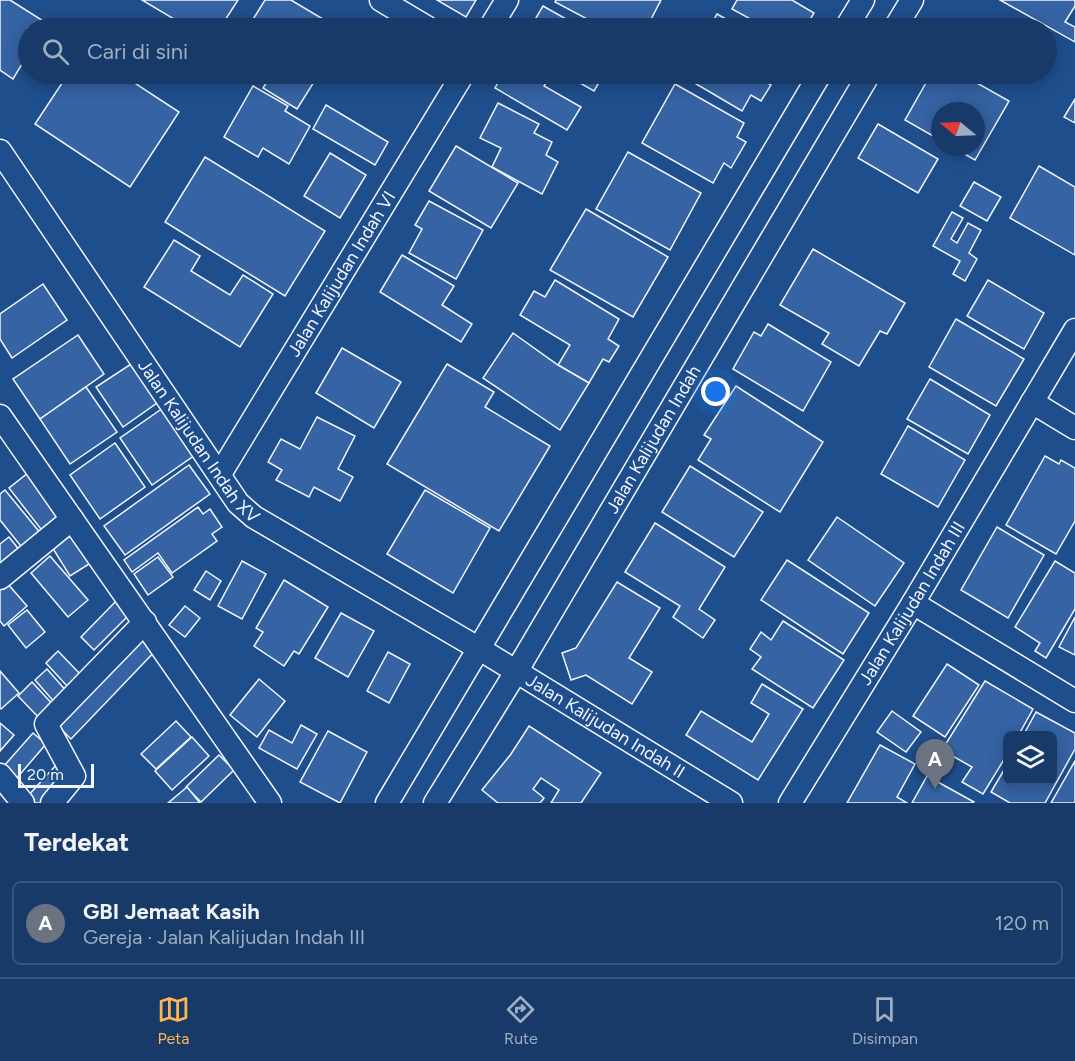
<!DOCTYPE html>
<html lang="id">
<head>
<meta charset="utf-8">
<style>
	body { margin:0; font-family:Figtree,sans-serif; background:#20416f; color:#f1f3f6 }
	.controls { position:absolute; right:18px; bottom:18px; display:grid; overflow:hidden; border-radius:9px; box-shadow:0 3px 15px #0003 }
	.controls button { width:54px; height:54px; display:grid; place-items:center; padding:0; border:0; border-bottom:2px solid #36547d; background:#173a69; color:#f1f3f6; font:30px sans-serif }
	.compass { position:absolute; left:931px; top:102px; width:54px; height:54px; border-radius:50%; background:#173a69; box-shadow:0 3px 15px #0003; rotate:289deg }
	.scale { position:absolute; left:18px; bottom:15px; width:76px; box-sizing:border-box; padding-left:6px; border:3px solid #f2f6ff; border-top:0; font-size:16px; line-height:21px; white-space:nowrap; color:#f2f6ff; -webkit-text-stroke:4px #1f4e8c; paint-order:stroke }
	.you { position:absolute; left:716px; top:392px; width:21px; height:21px; margin:-15px; border:4px solid #fff; border-radius:50%; background:#1a73e8; box-shadow:0 0 0 9px #1a73e833 }
	.badge { display:grid; place-items:center; width:39px; height:39px; border-radius:50%; background:#ffb74d; color:#fff; font-size:20px; font-weight:700 }
	.pin { position:absolute; translate:-50% -50px; filter:drop-shadow(0 2px 3px #0008) }
	.pin::after { content:''; position:absolute; top:32px; width:21px; height:18px; background:inherit; clip-path:polygon(0 0,100% 0,50% 100%) }
	.list { margin:0; padding:0; list-style:none }
	h2 { display:flex; justify-content:space-between; align-items:center; height:78px; margin:0; padding:0 24px; font-size:26px }
	h2 small { font-size:20px; font-weight:400; color:#9eadc0 }
	.list li { display:grid; grid-template-columns:39px 1fr auto; gap:18px; align-items:center; box-sizing:border-box; height:84px; margin:0 12px 12px; padding:0 12px; border:2px solid #36547d; border-radius:9px }
	.list b { display:block; font-size:22px; white-space:nowrap }
	.list p { margin:0; font-size:20px; white-space:nowrap; color:#9eadc0 }
	.list em { font-size:20px; font-style:normal; color:#9eadc0 }
	.icon { flex:none; width:33px; height:33px; fill:none; stroke:currentColor; stroke-width:2; stroke-linecap:round; stroke-linejoin:round }
	.map { position:relative; flex:none; width:1075px; height:803px; overflow:hidden }
	.search { position:absolute; background:#173a69; box-shadow:0 3px 15px #0003; left:18px; right:18px; top:18px; height:66px; display:flex; align-items:center; gap:15px; box-sizing:border-box; padding:0 21px; border-radius:33px; color:#9eadc0; font-size:22px }
	.sheet { height:174px; background:#173a69 }
	nav { display:flex; justify-content:space-around; align-items:center; box-sizing:border-box; height:84px; border-top:2px solid #36547d; background:#173a69; font-size:16px; color:#9eadc0 }
	nav a { display:grid; justify-items:center; gap:3px }
	nav .on { color:#ffb74d }
	.map>svg:first-child { display:block }
	.building { fill:#3563a3; stroke:#f2f6ff; stroke-width:1.5 }
	.lines { fill:none; stroke-linecap:round; stroke-linejoin:round }
	.minor-casing { stroke:#f2f6ff; stroke-width:25 }
	.minor { stroke:#1f4e8c; stroke-width:22 }
	.labels { text-anchor:middle; stroke-width:4.5; stroke-linejoin:round; paint-order:stroke }
	.street-label { font-size:18px; fill:#f2f6ff; stroke:#1f4e8c }
</style>
</head>
<body>
<div class="map">
<svg width="1075" height="803" viewBox="0 0 1075 803">
	<rect width="100%" height="100%" fill="#1f4e8c"/>
	<g class="building">
		<polygon points="0,0 10,0 48,24 45,28 28,28 28,54 13,79 0,70"/>
		<polygon points="142,0 238,0 220,28 189,28"/>
		<polygon points="265,0 291,0 338,28 264,28 252,21"/>
		<polygon points="437,0 476,0 466,17"/>
		<polygon points="556,0 661,0 648,25 638,20 633,28 604,28 555,2"/>
		<polygon points="737,0 792,0 814,13 805,28 767,28 732,9"/>
		<polygon points="1000,0 1075,0 1075,6 1065,22 1075,27 1075,42"/>
		<polygon points="543,6 582,28 530,28"/>
		<polygon points="717,14 742,28 709,28"/>
		<polygon points="68,74 121,74 179,112 130,187 35,124"/>
		<polygon points="272,74 319,74 297,109 263,88"/>
		<polygon points="503,74 551,74 544,86 581,107 567,130 495,88"/>
		<polygon points="564,74 604,74 594,91"/>
		<polygon points="682,74 763,74 760,78 771,85 761,101 751,95 742,111 681,75"/>
		<polygon points="931,74 961,74 1009,101 975,160 952,147 976,147 976,111 940,111 940,140 905,120"/>
		<polygon points="675,84 744,123 737,137 746,142 731,168 724,163 713,183 642,143"/>
		<polygon points="253,86 288,106 285,111 310,126 289,164 263,148 258,157 224,137"/>
		<polygon points="1075,99 1075,123 1064,117"/>
		<polygon points="498,103 539,124 534,133 552,142 546,155 558,162 542,194 492,167 501,148 480,138"/>
		<polygon points="326,105 388,142 375,165 313,129"/>
		<polygon points="878,124 938,159 918,193 858,158"/>
		<polygon points="456,146 518,183 491,228 429,191"/>
		<polygon points="628,152 701,193 670,250 596,209"/>
		<polygon points="330,153 366,175 340,218 304,196"/>
		<polygon points="205,157 325,231 285,296 165,222"/>
		<polygon points="1039,166 1075,187 1075,255 1010,218"/>
		<polygon points="974,182 1001,197 987,221 960,206"/>
		<polygon points="429,201 483,230 456,279 409,253 422,229 415,225"/>
		<polygon points="586,209 668,257 633,317 550,270"/>
		<polygon points="952,212 963,218 951,239 957,243 968,223 981,230 969,253 977,259 965,281 953,274 960,261 933,246"/>
		<polygon points="174,240 200,256 191,271 230,295 243,275 273,294 240,347 144,287"/>
		<polygon points="813,249 905,303 887,334 880,331 859,366 822,344 829,333 780,305"/>
		<polygon points="402,255 454,286 442,305 472,324 461,342 380,292"/>
		<polygon points="555,280 619,319 608,339 619,346 609,362 603,359 589,383 558,365 570,345 520,315 534,291 545,297"/>
		<polygon points="988,280 1044,313 1024,349 967,316"/>
		<polygon points="43,284 67,320 12,358 0,339 0,314"/>
		<polygon points="956,319 1024,359 996,406 929,367"/>
		<polygon points="768,324 831,362 803,411 733,369 754,332 761,336"/>
		<polygon points="513,333 558,365 589,383 560,430 483,378"/>
		<polygon points="78,335 104,374 40,419 13,379"/>
		<polygon points="342,348 401,382 374,428 316,393"/>
		<polygon points="131,364 157,403 123,427 96,387"/>
		<polygon points="447,364 494,392 485,407 550,446 499,531 387,464"/>
		<polygon points="930,379 990,415 968,454 907,419"/>
		<polygon points="736,386 823,442 780,512 698,460 711,439 704,435"/>
		<polygon points="86,387 117,432 70,464 40,419"/>
		<polygon points="163,408 195,455 152,485 120,438"/>
		<polygon points="317,417 355,436 338,469 353,477 340,501 314,487 309,497 276,480 282,470 268,462 281,439 300,449"/>
		<polygon points="908,426 965,460 938,507 881,474"/>
		<polygon points="115,443 145,487 100,519 70,475"/>
		<polygon points="1045,456 1059,464 1061,460 1075,468 1075,521 1056,554 1006,525"/>
		<polygon points="189,465 210,494 125,555 104,526"/>
		<polygon points="690,466 763,512 734,557 662,512"/>
		<polygon points="33,469 68,514 44,533 9,488"/>
		<polygon points="5,490 42,535 24,550 0,520 0,494"/>
		<polygon points="425,490 490,528 453,593 387,554"/>
		<polygon points="198,507 203,514 210,509 222,527 212,534 217,541 172,573 158,553 132,572 124,560"/>
		<polygon points="837,517 904,563 875,606 808,560"/>
		<polygon points="655,523 725,567 699,609 715,620 703,638 673,617 680,606 625,572"/>
		<polygon points="997,527 1044,555 1008,618 961,590"/>
		<polygon points="79,531 97,559 70,576 52,547"/>
		<polygon points="9,537 24,556 0,575 0,544"/>
		<polygon points="50,556 88,600 68,617 31,573"/>
		<polygon points="158,557 173,577 148,595 134,574"/>
		<polygon points="787,560 869,613 843,654 761,600"/>
		<polygon points="242,561 266,574 242,619 218,606"/>
		<polygon points="1055,561 1075,573 1075,609 1046,658 1035,651 1040,643 1015,627"/>
		<polygon points="206,571 221,581 210,600 194,590"/>
		<polygon points="284,580 328,607 299,654 294,651 284,666 254,646 263,632 256,628"/>
		<polygon points="617,582 660,608 629,658 652,672 632,704 586,675 571,680 562,653 576,648"/>
		<polygon points="7,583 27,606 4,626 0,621 0,588"/>
		<polygon points="118,599 131,613 94,650 81,637"/>
		<polygon points="185,606 200,618 185,637 169,625"/>
		<polygon points="27,610 45,632 26,648 8,625"/>
		<polygon points="341,613 374,631 348,677 315,658"/>
		<polygon points="1075,617 1075,655 1059,647"/>
		<polygon points="783,621 844,660 813,708 752,669 761,657 750,649 761,632 771,640"/>
		<polygon points="144,630 160,646 71,739 55,723"/>
		<polygon points="58,651 80,674 67,686 46,663"/>
		<polygon points="388,652 410,664 389,703 367,691"/>
		<polygon points="947,664 979,685 945,737 913,716"/>
		<polygon points="47,669 68,693 56,704 35,680"/>
		<polygon points="0,671 19,693 1,709 0,708"/>
		<polygon points="259,679 285,701 257,737 230,715"/>
		<polygon points="985,681 1033,709 1018,736 1008,736 1008,753 983,794 962,782 972,767 942,750"/>
		<polygon points="32,682 56,708 42,721 18,696"/>
		<polygon points="762,684 803,709 758,780 686,735 701,711 752,742 769,714 751,703"/>
		<polygon points="892,711 921,732 906,752 877,732"/>
		<polygon points="1036,712 1075,733 1075,749 1045,803 1010,803 991,792 1008,763 1008,780 1052,780 1052,736 1023,736"/>
		<polygon points="176,721 191,737 156,769 141,754"/>
		<polygon points="0,723 14,735 0,751"/>
		<polygon points="301,725 317,734 297,769 259,748 269,730 292,743"/>
		<polygon points="529,726 601,773 581,803 551,803 559,790 541,778 533,789 544,798 540,803 498,803 482,790 511,754"/>
		<polygon points="328,731 367,752 340,803 300,782"/>
		<polygon points="33,733 46,744 16,779 3,767"/>
		<polygon points="192,737 209,756 172,790 155,771"/>
		<polygon points="880,745 915,764 897,797 907,803 847,803"/>
		<polygon points="219,755 234,770 201,802 186,787"/>
		<polygon points="1075,761 1075,803 1051,803"/>
		<polygon points="58,763 72,776 47,803 32,803 26,798"/>
		<polygon points="927,776 974,802 973,803 912,803"/>
		<polygon points="187,787 200,803 168,803"/>
	</g>
	<g class="lines">
		<defs>
			<g id="minor">
				<polyline points="381,0 428,28"/>
				<polyline points="490,28 507,0"/>
				<polyline points="846,28 863,0"/>
				<polyline points="895,28 912,0"/>
				<path id="s1" d="M0 151 238 503 254 517 478 648 731 803"/>
				<polyline points="1032,402 1075,428"/>
				<polyline points="0,416 270,803"/>
				<path id="s2" d="M220 474 463 74"/>
				<polyline points="0,578 72,519"/>
				<polyline points="913,603 1075,701"/>
				<polyline points="0,775 23,803"/>
				<polyline points="52,803 74,776 46,724 145,622"/>
				<polyline points="387,803 820,74"/>
				<path id="s3" d="M435 803 516 672 869 74"/>
				<path id="s4" d="M790 803 913 603 1075 330"/>
			</g>
		</defs>
		<use href="#minor" class="minor-casing"/>
		<use href="#minor" class="minor"/>
	</g>
	<g class="labels">
		<g class="street-label">
			<text dy="6" stroke="none"><textPath href="#s2" startOffset="234">Jalan Kalijudan Indah VI</textPath></text>
			<text dy="6" stroke="none"><textPath href="#s1" startOffset="352">Jalan Kalijudan Indah XV</textPath></text>
			<text dy="6" stroke="none"><textPath href="#s3" startOffset="424">Jalan Kalijudan Indah</textPath></text>
			<text dy="6" stroke="none"><textPath href="#s4" startOffset="234">Jalan Kalijudan Indah III</textPath></text>
			<text dy="6" stroke="none"><textPath href="#s1" startOffset="855">Jalan Kalijudan Indah II</textPath></text>
		</g>
	</g>
</svg>
<div class="controls">
<button><svg class="icon" aria-label="layers" viewBox="0 0 24 24"><path d="M12 4l9 5-9 5-9-5zM3 14l9 5 9-5"/></svg></button>
</div>
<svg class="compass" viewBox="-18 -18 36 36"><path d="M0-13l5 13h-10z" fill="#e53935"/><path d="M0 13l5-13h-10z" fill="#9eadc0"/></svg>
<div class="scale">20 m</div>
<div class="you"></div>
<div class="pin badge" style="left:935px;top:789px;background:#6b7280">A</div>
<div class="search"><svg class="icon" aria-label="search" viewBox="0 0 24 24"><circle cx="10" cy="10" r="6"/><path d="M15 15l6 6"/></svg>Cari di sini</div>
</div>
<section class="sheet">
<h2>Terdekat<small></small></h2>
<ul class="list">
<li><span class="badge" style="background:#6b7280">A</span><div><b>GBI Jemaat Kasih</b><p>Gereja · Jalan Kalijudan Indah III</p></div><em>120 m</em></li>
</ul>
</section>
<nav>
<a class="on"><svg class="icon" aria-label="map" viewBox="0 0 24 24"><path d="M3 6l6-2 6 2 6-2v14l-6 2-6-2-6 2zM9 4v14M15 6v14"/></svg>Peta</a>
<a><svg class="icon" aria-label="directions" viewBox="0 0 24 24"><path d="M12 3l9 9-9 9-9-9zM9 14v-3h6M13 9l2 2-2 2"/></svg>Rute</a>
<a><svg class="icon" aria-label="saved" viewBox="0 0 24 24"><path d="M7 4h10v16l-5-4-5 4z"/></svg>Disimpan</a>
</nav>
</body>
</html>
